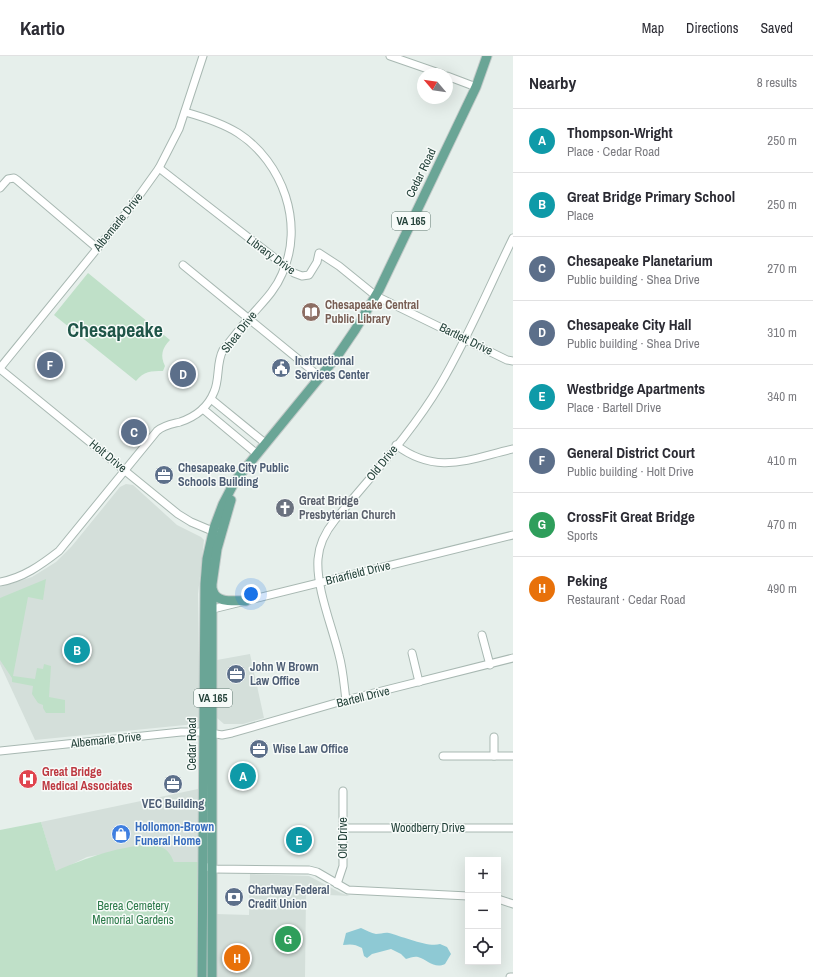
<!DOCTYPE html>
<html lang="en">
<head>
<meta charset="utf-8">
<style>
	body { margin:0; font-family:"Archivo Narrow",sans-serif; background:#f2f2f3; color:#2b2b33 }
	.controls { position:absolute; right:12px; bottom:12px; display:grid; overflow:hidden; border-radius:0px; box-shadow:0 4px 16px #0002 }
	.controls button { width:36px; height:36px; display:grid; place-items:center; padding:0; border:0; border-bottom:1px solid #e1e1e2; background:#fff; color:#2b2b33; font:20px sans-serif }
	.compass { position:absolute; left:417px; top:12px; width:36px; height:36px; border-radius:50%; background:#fff; box-shadow:0 4px 16px #0002; rotate:299deg }
	.you { position:absolute; left:251px; top:538px; width:14px; height:14px; margin:-10px; border:3px solid #fff; border-radius:50%; background:#1a73e8; box-shadow:0 0 0 6px #1a73e833 }
	.badge { display:grid; place-items:center; width:26px; height:26px; border-radius:50%; background:#855347; color:#fff; font-size:13px; font-weight:700 }
	.pin { position:absolute; translate:-50% -50%; border:2px solid #fff; box-shadow:0 1px 4px #0006 }
	.list { margin:0; padding:0; list-style:none }
	h2 { display:flex; justify-content:space-between; align-items:center; height:52px; margin:0; padding:0 16px; font-size:17px }
	h2 small { font-size:13px; font-weight:400; color:#7c7c81 }
	.list li { display:grid; grid-template-columns:26px 1fr auto; gap:12px; align-items:center; box-sizing:border-box; height:64px; padding:0 16px; border-top:1px solid #e1e1e2 }
	.list b { display:block; font-size:15px; white-space:nowrap }
	.list p { margin:0; font-size:13px; white-space:nowrap; color:#7c7c81 }
	.list em { font-size:13px; font-style:normal; color:#7c7c81 }
	.icon { flex:none; width:22px; height:22px; fill:none; stroke:currentColor; stroke-width:2; stroke-linecap:round; stroke-linejoin:round }
	.map { position:relative; flex:none; width:513px; height:921px; overflow:hidden }
	header { display:flex; align-items:center; gap:24px; box-sizing:border-box; height:56px; padding:0 20px; background:#fff; border-bottom:1px solid #e1e1e2 }
	header strong { font-size:19px }
	nav { display:flex; gap:22px; margin-inline-start:auto; font-size:14px }
	main { display:flex }
	aside { flex:1; background:#fff }
	.map>svg:first-child { display:block }
	.built { fill:#d4dfda }
	.green { fill:#bfe0c8 }
	.water { fill:#8ec9d4 }
	.lines { fill:none; stroke-linecap:round; stroke-linejoin:round }
	.minor-casing { stroke:#a8b8b2; stroke-width:9 }
	.major-casing { stroke:#c2cac8; stroke-width:11 }
	.minor { stroke:#fff; stroke-width:7 }
	.major { stroke:#6aa596; stroke-width:9 }
	.labels { text-anchor:middle; stroke-width:3; stroke-linejoin:round; paint-order:stroke }
	.shield { fill:#f7fbf9; stroke:#637a73; stroke-width:1 }
	.shield-label { font-size:11px; font-weight:bold; fill:#24423a }
	.street-label { font-size:12px; fill:#24423a; stroke:#f7fbf9 }
	.education-label { font-size:12px; font-weight:bold; fill:#785e54; stroke:#f7fbf9; text-anchor:start }
	.service-label { font-size:12px; font-weight:bold; fill:#4e5e75; stroke:#f7fbf9; text-anchor:start }
	.worship-label { font-size:12px; font-weight:bold; fill:#5b616d; stroke:#f7fbf9; text-anchor:start }
	.health-label { font-size:12px; font-weight:bold; fill:#be3a42; stroke:#f7fbf9; text-anchor:start }
	.shop-label { font-size:12px; font-weight:bold; fill:#366cbe; stroke:#f7fbf9; text-anchor:start }
	.park-label { font-size:12px; fill:#2d7a4b; stroke:#f7fbf9 }
	.town-label { font-size:20px; font-weight:bold; fill:#1f5548; stroke:#f7fbf9 }
</style>
</head>
<body>
<header>
<strong>Kartio</strong>
<nav><a>Map</a><a>Directions</a><a>Saved</a></nav>
</header>
<main>
<div class="map">
<svg width="513" height="921" viewBox="0 0 513 921">
	<rect width="100%" height="100%" fill="#e6efeb"/>
	<g class="built">
		<polygon points="126,428 133,429 177,469 201,481 204,484 198,538 200,665 195,668 35,684 0,608 0,531 32,521 56,506 72,490 120,431"/>
		<polygon points="250,598 264,662 243,668 224,668 217,662 217,604"/>
		<polygon points="198,733 198,806 174,806 172,802 158,791 138,791 87,801 56,816 41,766"/>
		<polygon points="250,818 309,820 341,837 350,840 306,838 305,921 215,921 216,858 249,859"/>
	</g>
	<g class="green">
		<path d="M88 217 170 284C162 292 160 300 165 310L163 315C151 315 144 315 136 325L54 259Z"/>
		<polygon points="46,523 43,544 28,541 13,620 35,623 37,612 43,613 44,608 51,610 49,641 65,644 65,657 46,657 43,652 43,649 38,647 32,638 33,630 12,626 12,622 0,604 0,542"/>
		<path d="M41 766 56 815C78 805 143 780 165 793 169 796 172 801 174 806H198L197 921H0V774Z"/>
	</g>
	<path class="water" d="M361 872C366 874 371 877 376 878 380 878 385 876 389 877 401 880 429 892 440 888L447 891 451 898 445 908C434 913 428 904 418 901 414 900 410 902 406 903L401 898 391 893 372 898 367 902 364 900 362 892C355 888 351 888 343 889L346 877Z"/>
	<g class="lines">
		<defs>
			<g id="minor">
				<polyline points="390,0 442,18"/>
				<polyline points="447,20 476,31"/>
				<polyline points="159,112 294,217 302,220 309,219 317,206 319,197 339,210 376,240 507,304 513,305"/>
				<polyline points="0,132 8,123 14,122 17,124 97,192"/>
				<polyline points="183,209 320,321"/>
				<polyline points="0,312 131,151 159,112 179,73 203,0"/>
				<polyline points="0,313 178,458 191,466 217,477"/>
				<polyline points="211,343 265,387"/>
				<polyline points="203,353 257,398"/>
				<path d="M396 389C437 420 469 403 513 393"/>
				<path d="M0 526C23 522 41 509 59 495L157 375C164 369 172 368 180 366 195 361 208 351 214 336 220 323 216 307 223 294 232 283 240 272 250 261 262 247 275 235 282 218 305 169 283 106 238 77 222 67 203 61 185 56"/>
				<polyline points="209,551 213,553 513,479"/>
				<polyline points="482,579 490,609"/>
				<polyline points="412,597 419,626"/>
				<path d="M346 644C344 629 343 613 339 599 332 570 316 532 318 503 319 488 326 475 335 464 371 420 411 378 440 329 468 282 489 231 513 182"/>
				<polyline points="0,695 181,676 204,676 222,679 232,677 346,644 513,602"/>
				<polyline points="443,700 513,700"/>
				<polyline points="494,700 494,681"/>
				<polyline points="343,772 513,772"/>
				<polyline points="208,811 212,813 309,814 317,816 348,834 468,840"/>
				<polyline points="337,828 343,810 343,735"/>
				<polyline points="498,843 513,848"/>
				<polyline points="510,921 512,921"/>
			</g>
			<g id="major">
				<path d="M213 535C217 548 235 544 246 545"/>
				<polyline points="202,921 205,528 207,503 214,472 223,448 235,425 338,299 355,274 379,234 476,31 487,0"/>
				<polyline points="212,921 212,528 217,493 231,444"/>
			</g>
		</defs>
		<use href="#minor" class="minor-casing"/>
		<use href="#major" class="major-casing"/>
		<use href="#minor" class="minor"/>
		<use href="#major" class="major"/>
	</g>
	<defs>
		<symbol id="library-disc" viewBox="-11 -11 22 22"><circle r="9.5" fill="#8d6e63" stroke="#f7fbf9"/><path d="M-6-4Q-3-5.5-.7-3.5V5Q-3 3-6 4ZM6-4Q3-5.5 .7-3.5V5Q3 3 6 4Z" fill="#fff"/></symbol>
		<symbol id="civic-disc" viewBox="-11 -11 22 22"><circle r="9.5" fill="#5c6f8a" stroke="#f7fbf9"/><path d="M-.6-6.5H3V-4.5H.6V-3L4-1V1h2V6H-6V1h2V-1L-.6-3ZM-1.2 2.5V6h2.4V2.5Z" fill="#fff"/></symbol>
		<symbol id="office-disc" viewBox="-11 -11 22 22"><circle r="9.5" fill="#5c6f8a" stroke="#f7fbf9"/><path d="M-6-3h4V-5.5h4V-3h4V5H-6ZM-1-4.5V-3h2v-1.5ZM-6 0V1H6V0Z" fill="#fff"/></symbol>
		<symbol id="church-disc" viewBox="-11 -11 22 22"><circle r="9.5" fill="#6b7280" stroke="#f7fbf9"/><path d="M-1.2-6h2.4v3.5h3.3v2.4h-3.3V6h-2.4V-.1h-3.3v-2.4h3.3Z" fill="#fff"/></symbol>
		<symbol id="hospital-disc" viewBox="-11 -11 22 22"><circle r="9.5" fill="#e0444e" stroke="#f7fbf9"/><path d="M-5-5h3v3.5h4V-5h3V5h-3V1.5h-4V5h-3Z" fill="#fff"/></symbol>
		<symbol id="shop-disc" viewBox="-11 -11 22 22"><circle r="9.5" fill="#3f7fe0" stroke="#f7fbf9"/><path d="M-5-2.5h2.3a2.7 3.5 0 0 1 5.4 0H5L5.5 6h-11ZM-1.5-2.5h3a1.5 2.3 0 0 0-3 0Z" fill="#fff"/></symbol>
		<symbol id="bank-disc" viewBox="-11 -11 22 22"><circle r="9.5" fill="#5c6f8a" stroke="#f7fbf9"/><path d="M-6-4H6V4H-6ZM0-2.3a2.3 2.3 0 1 0 0 4.6a2.3 2.3 0 1 0 0-4.6Z" fill="#fff"/></symbol>
	</defs>
	<g fill-rule="evenodd">
		<use href="#library-disc" x="300" y="245" width="22" height="22"/>
		<use href="#civic-disc" x="270" y="301" width="22" height="22"/>
		<use href="#office-disc" x="153" y="408" width="22" height="22"/>
		<use href="#church-disc" x="274" y="441" width="22" height="22"/>
		<use href="#office-disc" x="225" y="607" width="22" height="22"/>
		<use href="#office-disc" x="248" y="682" width="22" height="22"/>
		<use href="#hospital-disc" x="17" y="712" width="22" height="22"/>
		<use href="#office-disc" x="162" y="717" width="22" height="22"/>
		<use href="#shop-disc" x="110" y="767" width="22" height="22"/>
		<use href="#bank-disc" x="223" y="830" width="22" height="22"/>
	</g>
	<g class="labels">
		<g class="shield">
			<rect x="392" y="156" width="38" height="18" rx="3"/>
			<rect x="194" y="633" width="38" height="18" rx="3"/>
		</g>
		<g class="shield-label">
			<text x="411" y="169">VA 165</text>
			<text x="213" y="646">VA 165</text>
		</g>
		<g class="street-label">
			<text transform="translate(421 117) rotate(-64)" y="4">Cedar Road</text>
			<text transform="translate(118 166) rotate(-51)" y="4">Albemarle Drive</text>
			<text transform="translate(271 199) rotate(36)" y="4">Library Drive</text>
			<text transform="translate(239 276) rotate(-52)" y="4">Shea Drive</text>
			<text transform="translate(466 283) rotate(26)" y="4">Bartlett Drive</text>
			<text transform="translate(108 400) rotate(39)" y="4">Holt Drive</text>
			<text transform="translate(382 407) rotate(-51)" y="4">Old Drive</text>
			<text transform="translate(358 517) rotate(-14)" y="4">Briarfield Drive</text>
			<text transform="translate(363 641) rotate(-14)" y="4">Bartell Drive</text>
			<text transform="translate(106 684) rotate(-6)" y="4">Albemarle Drive</text>
			<text transform="translate(192 688) rotate(-90)" y="4">Cedar Road</text>
			<text x="428" y="776">Woodberry Drive</text>
			<text transform="translate(343 782) rotate(-90)" y="4">Old Drive</text>
		</g>
		<g class="education-label">
			<text x="325" y="253">Chesapeake Central<tspan x="325" dy="14">Public Library</tspan></text>
		</g>
		<g class="service-label">
			<text x="295" y="309">Instructional<tspan x="295" dy="14">Services Center</tspan></text>
			<text x="178" y="416">Chesapeake City Public<tspan x="178" dy="14">Schools Building</tspan></text>
			<text x="250" y="615">John W Brown<tspan x="250" dy="14">Law Office</tspan></text>
			<text x="273" y="697">Wise Law Office</text>
			<text x="173" y="752" text-anchor="middle">VEC Building</text>
			<text x="248" y="838">Chartway Federal<tspan x="248" dy="14">Credit Union</tspan></text>
		</g>
		<g class="worship-label">
			<text x="299" y="449">Great Bridge<tspan x="299" dy="14">Presbyterian Church</tspan></text>
		</g>
		<g class="health-label">
			<text x="42" y="720">Great Bridge<tspan x="42" dy="14">Medical Associates</tspan></text>
		</g>
		<g class="shop-label">
			<text x="135" y="775">Hollomon-Brown<tspan x="135" dy="14">Funeral Home</tspan></text>
		</g>
		<g class="park-label">
			<text x="133" y="854">Berea Cemetery<tspan x="133" dy="14">Memorial Gardens</tspan></text>
		</g>
		<g class="town-label">
			<text x="115" y="281">Chesapeake</text>
		</g>
	</g>
</svg>
<div class="controls">
<button>+</button>
<button>−</button>
<button><svg class="icon" aria-label="locate" viewBox="0 0 24 24"><circle cx="12" cy="12" r="6"/><path d="M12 2v4M12 18v4M2 12h4M18 12h4"/></svg></button>
</div>
<svg class="compass" viewBox="-18 -18 36 36"><path d="M0-13l5 13h-10z" fill="#e53935"/><path d="M0 13l5-13h-10z" fill="#7c7c81"/></svg>
<div class="you"></div>
<div class="pin badge" style="left:243px;top:720px;background:#0f9aa8">A</div>
<div class="pin badge" style="left:77px;top:594px;background:#0f9aa8">B</div>
<div class="pin badge" style="left:134px;top:376px;background:#5c6f8a">C</div>
<div class="pin badge" style="left:183px;top:318px;background:#5c6f8a">D</div>
<div class="pin badge" style="left:299px;top:784px;background:#0f9aa8">E</div>
<div class="pin badge" style="left:50px;top:309px;background:#5c6f8a">F</div>
<div class="pin badge" style="left:288px;top:883px;background:#2e9e5b">G</div>
<div class="pin badge" style="left:237px;top:902px;background:#e8710a">H</div>
</div>
<aside>
<h2>Nearby<small>8 results</small></h2>
<ul class="list">
<li><span class="badge" style="background:#0f9aa8">A</span><div><b>Thompson-Wright</b><p>Place · Cedar Road</p></div><em>250 m</em></li>
<li><span class="badge" style="background:#0f9aa8">B</span><div><b>Great Bridge Primary School</b><p>Place</p></div><em>250 m</em></li>
<li><span class="badge" style="background:#5c6f8a">C</span><div><b>Chesapeake Planetarium</b><p>Public building · Shea Drive</p></div><em>270 m</em></li>
<li><span class="badge" style="background:#5c6f8a">D</span><div><b>Chesapeake City Hall</b><p>Public building · Shea Drive</p></div><em>310 m</em></li>
<li><span class="badge" style="background:#0f9aa8">E</span><div><b>Westbridge Apartments</b><p>Place · Bartell Drive</p></div><em>340 m</em></li>
<li><span class="badge" style="background:#5c6f8a">F</span><div><b>General District Court</b><p>Public building · Holt Drive</p></div><em>410 m</em></li>
<li><span class="badge" style="background:#2e9e5b">G</span><div><b>CrossFit Great Bridge</b><p>Sports</p></div><em>470 m</em></li>
<li><span class="badge" style="background:#e8710a">H</span><div><b>Peking</b><p>Restaurant · Cedar Road</p></div><em>490 m</em></li>
</ul>
</aside>
</main>
</body>
</html>
